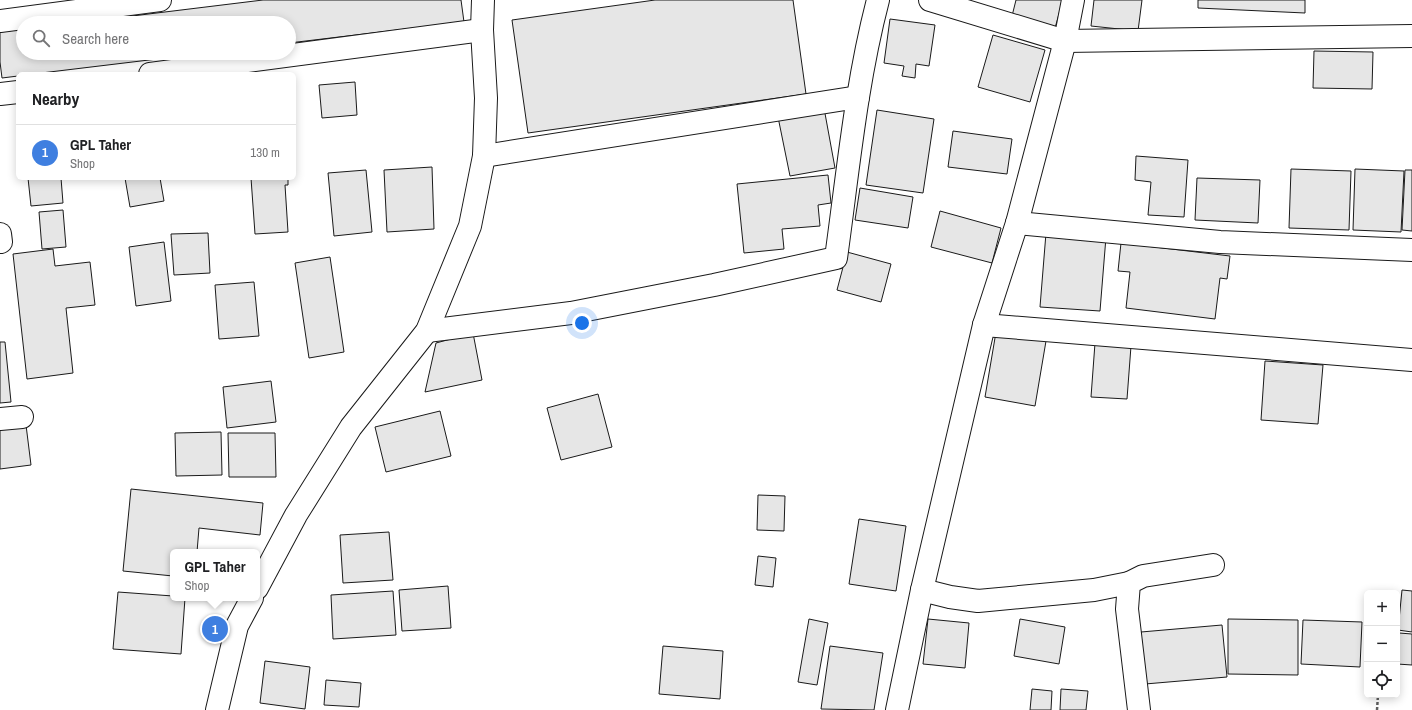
<!DOCTYPE html>
<html lang="en">
<head>
<meta charset="utf-8">
<style>
	body { margin:0; font-family:"Archivo Narrow",sans-serif; background:#f2f2f2; color:#202124 }
	.controls { position:absolute; right:12px; bottom:12px; display:grid; overflow:hidden; border-radius:6px; box-shadow:0 2px 10px #0003 }
	.controls button { width:36px; height:36px; display:grid; place-items:center; padding:0; border:0; border-bottom:1px solid #e0e0e0; background:#fff; color:#202124; font:20px sans-serif }
	.you { position:absolute; left:582px; top:323px; width:14px; height:14px; margin:-10px; border:3px solid #fff; border-radius:50%; background:#1a73e8; box-shadow:0 0 0 6px #1a73e833 }
	.badge { display:grid; place-items:center; width:26px; height:26px; border-radius:50%; background:#2563eb; color:#fff; font-size:13px; font-weight:700 }
	.pin { position:absolute; translate:-50% -50%; border:2px solid #fff; box-shadow:0 1px 4px #0006 }
	.popup { position:absolute; left:170px; top:549px; width:90px; height:52px; box-sizing:border-box; display:grid; place-content:center; border-radius:6px; background:#fff; filter:drop-shadow(0 1px 3px #0005); font-size:13px; white-space:nowrap; color:#757577 }
	.popup b { font-size:15px; color:#202124 }
	.popup::after { content:''; position:absolute; left:50%; top:100%; margin-left:-8px; border:8px solid transparent; border-top-color:#fff }
	.list { margin:0; padding:0; list-style:none }
	h2 { display:flex; justify-content:space-between; align-items:center; height:52px; margin:0; padding:0 16px; font-size:17px }
	h2 small { font-size:13px; font-weight:400; color:#757577 }
	.list li { display:grid; grid-template-columns:26px 1fr auto; gap:12px; align-items:center; box-sizing:border-box; height:56px; padding:0 16px; border-top:1px solid #e0e0e0 }
	.list b { display:block; font-size:15px; white-space:nowrap }
	.list p { margin:0; font-size:13px; white-space:nowrap; color:#757577 }
	.list em { font-size:13px; font-style:normal; color:#757577 }
	.icon { flex:none; width:22px; height:22px; fill:none; stroke:currentColor; stroke-width:2; stroke-linecap:round; stroke-linejoin:round }
	.map { position:relative; flex:none; width:1412px; height:710px; overflow:hidden }
	.search { position:absolute; background:#fff; box-shadow:0 2px 10px #0003; left:16px; top:16px; width:280px; height:44px; display:flex; align-items:center; gap:10px; box-sizing:border-box; padding:0 14px; border-radius:22px; color:#757577; font-size:15px }
	.panel { position:absolute; background:#fff; box-shadow:0 2px 10px #0003; left:16px; top:72px; width:280px; height:108px; border-radius:6px }
	.map>svg:first-child { display:block }
	.building { fill:#e6e6e6; stroke:#1a1a1a }
	.lines { fill:none; stroke-linecap:round; stroke-linejoin:round }
	.minor-casing { stroke:#1a1a1a; stroke-width:24 }
	.path { stroke:#5f5f5f; stroke-width:2.5; stroke-dasharray:3 2; stroke-linecap:butt }
	.minor { stroke:#fff; stroke-width:22 }
</style>
</head>
<body>
<div class="map">
<svg width="1412" height="710" viewBox="0 0 1412 710">
	<rect width="100%" height="100%" fill="#fff"/>
	<g class="building">
		<polygon points="263,0 461,0 464,22 289,43 289,23 75,23"/>
		<polygon points="655,0 793,0 806,94 528,133 512,20"/>
		<polygon points="1016,0 1063,0 1055,28 1012,16"/>
		<polygon points="1094,0 1142,0 1138,31 1091,26"/>
		<polygon points="1198,0 1305,0 1305,13 1198,8"/>
		<polygon points="890,19 935,25 929,66 916,64 915,78 902,76 904,66 884,63"/>
		<polygon points="23,29 23,53 207,53 33,74 18,74 18,76 2,78 0,62 0,32"/>
		<polygon points="993,35 1045,50 1030,102 978,87"/>
		<polygon points="1314,51 1373,52 1372,89 1313,88"/>
		<polygon points="355,82 357,115 322,118 319,85"/>
		<polygon points="824,108 835,168 790,176 778,117"/>
		<polygon points="877,110 934,119 923,193 866,185"/>
		<polygon points="953,131 1012,139 1007,174 948,167"/>
		<polygon points="1136,156 1188,160 1184,217 1148,215 1151,182 1135,180"/>
		<polygon points="432,167 434,229 387,232 384,170"/>
		<polygon points="1291,169 1351,171 1349,230 1289,228"/>
		<polygon points="1355,169 1404,171 1401,232 1353,230"/>
		<polygon points="366,170 372,232 334,236 328,173"/>
		<polygon points="1405,170 1412,170 1412,231 1402,230"/>
		<polygon points="828,175 831,203 818,205 820,226 782,229 784,249 744,253 737,184"/>
		<polygon points="28,178 61,178 63,203 31,206"/>
		<polygon points="125,178 160,178 164,201 130,207"/>
		<polygon points="251,178 288,178 288,185 285,185 288,232 255,234"/>
		<polygon points="1197,178 1260,180 1258,223 1195,220"/>
		<polygon points="860,188 913,197 908,228 855,220"/>
		<polygon points="63,210 66,247 42,249 39,212"/>
		<polygon points="940,211 1001,228 992,263 931,247"/>
		<polygon points="208,233 210,273 174,275 171,234"/>
		<polygon points="1046,233 1106,237 1100,311 1040,307"/>
		<polygon points="164,242 171,301 136,306 129,247"/>
		<polygon points="1121,243 1230,256 1227,279 1220,278 1215,319 1126,308 1130,272 1118,271"/>
		<polygon points="53,249 55,266 90,262 95,305 66,308 73,373 27,379 13,254"/>
		<polygon points="847,252 891,264 881,302 837,290"/>
		<polygon points="330,257 344,352 309,358 295,263"/>
		<polygon points="254,282 259,336 219,339 215,285"/>
		<polygon points="996,332 1046,341 1035,406 985,397"/>
		<polygon points="473,333 482,380 425,392 436,343"/>
		<polygon points="0,342 5,342 11,402 0,403"/>
		<polygon points="1095,343 1131,346 1127,399 1091,397"/>
		<polygon points="1265,361 1323,365 1318,424 1261,420"/>
		<polygon points="271,381 276,422 227,428 223,387"/>
		<polygon points="598,394 612,447 561,460 547,408"/>
		<polygon points="440,411 451,456 386,472 375,427"/>
		<polygon points="26,425 31,465 0,469 0,428"/>
		<polygon points="221,432 222,475 176,476 175,433"/>
		<polygon points="228,433 275,433 276,477 229,477"/>
		<polygon points="131,489 263,503 260,535 199,528 197,552 173,552 173,576 123,571"/>
		<polygon points="758,495 785,496 784,531 757,530"/>
		<polygon points="859,519 906,526 896,591 849,584"/>
		<polygon points="389,532 393,580 343,583 340,535"/>
		<polygon points="758,556 776,558 773,587 755,585"/>
		<polygon points="448,586 451,628 402,631 399,590"/>
		<polygon points="1402,590 1412,591 1412,632 1398,630"/>
		<polygon points="393,591 396,635 333,639 331,595"/>
		<polygon points="118,592 173,596 173,598 185,598 181,654 113,649"/>
		<polygon points="809,619 828,623 817,685 798,682"/>
		<polygon points="928,619 969,623 965,668 923,664"/>
		<polygon points="1020,619 1065,627 1059,664 1014,656"/>
		<polygon points="1228,619 1298,620 1298,675 1228,674"/>
		<polygon points="1303,620 1362,622 1360,667 1301,664"/>
		<polygon points="1222,625 1227,677 1145,684 1141,632"/>
		<polygon points="1399,633 1412,634 1412,665 1397,664"/>
		<polygon points="663,646 723,651 720,699 659,694"/>
		<polygon points="830,646 883,653 874,710 821,709"/>
		<polygon points="265,661 310,667 305,709 260,703"/>
		<polygon points="326,680 361,683 359,707 324,705"/>
		<polygon points="1032,689 1052,691 1051,710 1030,710"/>
		<polygon points="1061,689 1088,691 1086,710 1060,710"/>
	</g>
	<g class="lines">
		<defs>
			<g id="minor">
				<polyline points="930,0 1065,41 1412,36"/>
				<polyline points="0,21 160,0"/>
				<polyline points="150,74 482,30"/>
				<polyline points="0,94 18,92"/>
				<polyline points="484,156 858,97"/>
				<polyline points="1017,223 1220,242 1412,250"/>
				<polyline points="0,234 1,242"/>
				<polyline points="984,325 1412,360"/>
				<path d="M427 331 571 313 714 285 836 258C848 172 856 84 878 0"/>
				<polyline points="0,419 22,417"/>
				<polyline points="257,588 296,515 351,427 427,331 470,226 484,156 486,98 482,30 483,0"/>
				<polyline points="922,590 950,597 978,601 1094,590 1129,583"/>
				<polyline points="217,710 237,626 252,598"/>
				<polyline points="897,710 922,590 984,325 1017,223 1065,41 1073,0"/>
				<polyline points="1139,710 1127,609 1129,583 1143,576 1213,565"/>
			</g>
		</defs>
		<use href="#minor" class="minor-casing"/>
		<polyline class="path" points="1377,710 1378,695"/>
		<use href="#minor" class="minor"/>
	</g>
</svg>
<div class="controls">
<button>+</button>
<button>−</button>
<button><svg class="icon" aria-label="locate" viewBox="0 0 24 24"><circle cx="12" cy="12" r="6"/><path d="M12 2v4M12 18v4M2 12h4M18 12h4"/></svg></button>
</div>
<div class="you"></div>
<div class="pin badge" style="left:215px;top:629px;background:#3f7fe0">1</div>
<div class="popup"><b>GPL Taher</b>Shop</div>
<div class="search"><svg class="icon" aria-label="search" viewBox="0 0 24 24"><circle cx="10" cy="10" r="6"/><path d="M15 15l6 6"/></svg>Search here</div>
<section class="panel">
<h2>Nearby<small></small></h2>
<ul class="list">
<li><span class="badge" style="background:#3f7fe0">1</span><div><b>GPL Taher</b><p>Shop</p></div><em>130 m</em></li>
</ul>
</section>
</div>
</body>
</html>
